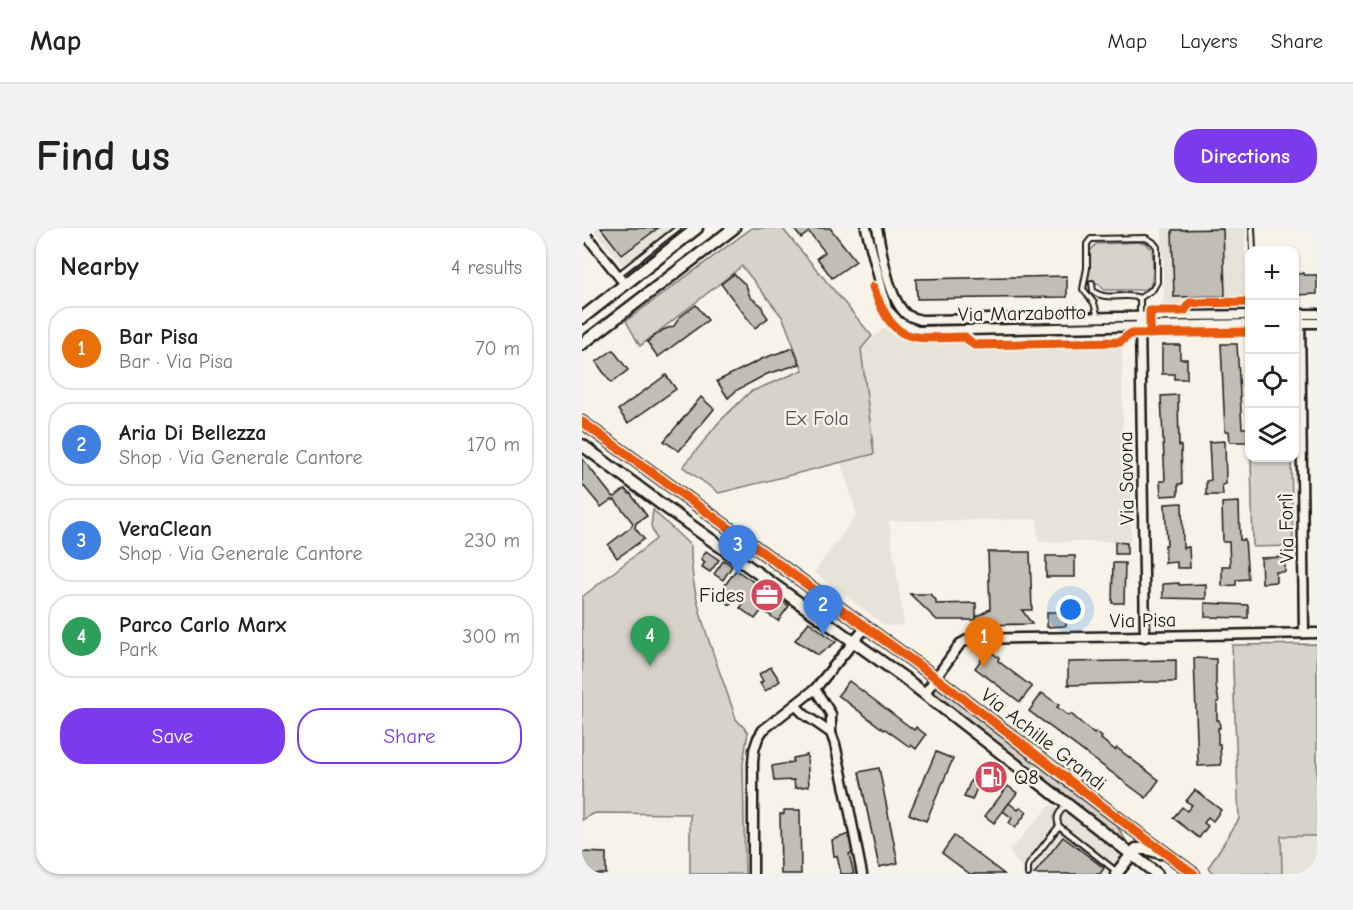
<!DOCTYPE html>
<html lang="en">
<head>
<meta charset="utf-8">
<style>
	body { margin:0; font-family:"Comic Neue",sans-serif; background:#f2f2f2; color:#202124 }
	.controls { position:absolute; right:18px; top:18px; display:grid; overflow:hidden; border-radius:12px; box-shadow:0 2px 4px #0004 }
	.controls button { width:54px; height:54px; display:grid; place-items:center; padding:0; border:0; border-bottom:2px solid #e0e0e0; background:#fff; color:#202124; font:30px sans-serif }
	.you { position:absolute; left:489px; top:382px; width:21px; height:21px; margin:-15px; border:4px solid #fff; border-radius:50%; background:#1a73e8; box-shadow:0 0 0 9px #1a73e833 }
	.badge { display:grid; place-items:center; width:39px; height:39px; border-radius:50%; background:#7c3aed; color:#fff; font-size:20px; font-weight:700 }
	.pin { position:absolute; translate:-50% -50px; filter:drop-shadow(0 2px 3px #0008) }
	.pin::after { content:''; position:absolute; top:32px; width:21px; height:18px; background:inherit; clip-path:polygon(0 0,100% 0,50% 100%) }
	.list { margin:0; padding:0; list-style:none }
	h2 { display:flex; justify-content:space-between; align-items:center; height:78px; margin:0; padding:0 24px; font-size:26px }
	h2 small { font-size:20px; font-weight:400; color:#757577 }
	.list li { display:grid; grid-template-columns:39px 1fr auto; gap:18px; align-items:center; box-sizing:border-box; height:84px; margin:0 12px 12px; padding:0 12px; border:2px solid #e0e0e0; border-radius:24px }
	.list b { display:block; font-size:22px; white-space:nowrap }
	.list p { margin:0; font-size:20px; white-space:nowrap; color:#757577 }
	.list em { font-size:20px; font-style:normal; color:#757577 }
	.actions { display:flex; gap:12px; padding:18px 24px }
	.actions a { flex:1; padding:14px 0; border:2px solid #7c3aed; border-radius:24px; text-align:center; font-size:21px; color:#7c3aed }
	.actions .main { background:#7c3aed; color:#fff }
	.icon { flex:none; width:33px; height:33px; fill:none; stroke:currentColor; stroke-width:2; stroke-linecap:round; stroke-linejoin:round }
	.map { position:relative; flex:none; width:735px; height:646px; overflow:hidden; border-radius:24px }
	header { display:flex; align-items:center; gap:36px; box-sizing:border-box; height:84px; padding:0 30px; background:#fff; border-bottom:2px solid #e0e0e0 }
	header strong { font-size:28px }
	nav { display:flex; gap:33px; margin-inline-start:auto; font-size:21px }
	.intro { display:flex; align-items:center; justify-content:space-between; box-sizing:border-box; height:144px; padding:0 36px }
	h1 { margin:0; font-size:42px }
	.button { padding:15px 27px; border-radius:24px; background:#7c3aed; color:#fff; font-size:21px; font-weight:700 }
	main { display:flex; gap:36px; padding:0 36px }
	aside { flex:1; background:#fff; border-radius:24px; box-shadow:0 2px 4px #0004 }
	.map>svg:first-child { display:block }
	.built { fill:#e6e3d9 }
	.green { fill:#d7d3cb; stroke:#7a7874; stroke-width:1.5 }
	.building { fill:#c0beb5; stroke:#1c1c1c; stroke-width:1.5 }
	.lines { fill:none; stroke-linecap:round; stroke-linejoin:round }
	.service-casing { stroke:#1c1c1c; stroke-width:8 }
	.minor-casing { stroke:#1c1c1c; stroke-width:13 }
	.tertiary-casing { stroke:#1c1c1c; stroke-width:15 }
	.service { stroke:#f7f3e8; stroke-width:4 }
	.minor { stroke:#f7f3e8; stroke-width:8 }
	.tertiary { stroke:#f7f3e8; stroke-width:10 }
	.cycleway-casing { stroke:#f7f3e8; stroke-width:13 }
	.cycleway { stroke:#e8590c; stroke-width:9 }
	.labels { text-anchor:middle; stroke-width:5; stroke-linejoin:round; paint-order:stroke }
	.street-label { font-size:20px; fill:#1c1c1c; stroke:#f7f3e8 }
	.park-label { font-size:20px; fill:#545351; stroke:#f7f3e8 }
	.poi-label { font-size:20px; fill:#1c1c1c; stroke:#f7f3e8; text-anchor:end }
</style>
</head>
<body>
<header>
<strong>Map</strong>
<nav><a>Map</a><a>Layers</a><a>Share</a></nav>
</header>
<div class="intro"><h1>Find us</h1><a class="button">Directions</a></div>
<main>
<aside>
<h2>Nearby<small>4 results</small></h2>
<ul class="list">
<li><span class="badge" style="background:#e8710a">1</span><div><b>Bar Pisa</b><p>Bar · Via Pisa</p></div><em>70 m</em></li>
<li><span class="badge" style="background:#3f7fe0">2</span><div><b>Aria Di Bellezza</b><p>Shop · Via Generale Cantore</p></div><em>170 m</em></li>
<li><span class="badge" style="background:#3f7fe0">3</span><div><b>VeraClean</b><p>Shop · Via Generale Cantore</p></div><em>230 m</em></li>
<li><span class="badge" style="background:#2e9e5b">4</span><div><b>Parco Carlo Marx</b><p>Park</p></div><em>300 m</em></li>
</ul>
<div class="actions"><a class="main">Save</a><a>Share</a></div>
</aside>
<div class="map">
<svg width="735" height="646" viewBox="0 0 735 646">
	<rect width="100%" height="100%" fill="#f7f3e8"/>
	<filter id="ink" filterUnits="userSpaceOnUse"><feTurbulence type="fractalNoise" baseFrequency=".0167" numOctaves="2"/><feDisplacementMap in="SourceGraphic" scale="12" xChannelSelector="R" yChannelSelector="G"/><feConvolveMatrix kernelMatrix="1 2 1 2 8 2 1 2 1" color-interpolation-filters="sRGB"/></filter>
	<g filter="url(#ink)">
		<g class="built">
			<polygon points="10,0 96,0 43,40"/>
			<polygon points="580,0 664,0 661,67 582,85"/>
			<polygon points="303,99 312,109 330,114 380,114 390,121 540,119 541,229 549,229 549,313 456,314 455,291 307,293 322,397 304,398 232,344 275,287 259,235 292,226 279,121"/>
			<polygon points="469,576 535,621 539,629 525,646 439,646 442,641 435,635 427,623"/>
			<polygon points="698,608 735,608 735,646 700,646"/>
		</g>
		<g class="green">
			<polygon points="170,0 200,0 290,108 279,121 292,226 137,265 101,239 137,194 168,164 221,142 201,90 160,38 58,118 44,93"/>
			<path d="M559 14C563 15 565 15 568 19 573 25 571 52 568 59L560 62H522L517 56 506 52 508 23 514 16Z"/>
			<polygon points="669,230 709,230 711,318 671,319"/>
			<path d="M71 282 109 318C107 373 137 438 154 491L166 504 161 536 163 646H108V586L13 585 0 592V369L74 311 69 298Z"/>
			<polygon points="735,416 735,608 699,608 700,646 632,646 626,640 657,591 650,417"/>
			<polygon points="354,459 535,598 548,619 350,465"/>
		</g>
		<g class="building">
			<polygon points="19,0 76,0 40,27"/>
			<polygon points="211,0 248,0 274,33 250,50 235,30 243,24 227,4 219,10"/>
			<polygon points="641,1 643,68 592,69 590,2"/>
			<polygon points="722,45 722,47 735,47 735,66 712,67 712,47"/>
			<polygon points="152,46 164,57 168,69 180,78 181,83 186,90 173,100 139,56"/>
			<polygon points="485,48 485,69 335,71 334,51"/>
			<polygon points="114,77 126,92 76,129 65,114 81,102 92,98 98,89"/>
			<polygon points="639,116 655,116 660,200 667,200 667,214 648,214 647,203 643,203"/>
			<polygon points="580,117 598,117 598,131 605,131 605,151 592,151 592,146 580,146"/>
			<polygon points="211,120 218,136 185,146 155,162 146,170 135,153 182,130"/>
			<polygon points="31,122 46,142 29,155 14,134"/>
			<polygon points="84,147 94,161 46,195 36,182"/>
			<polygon points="596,167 597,218 599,218 600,256 596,256 596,267 579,268 578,253 583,253 579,168"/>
			<polygon points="119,169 132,181 97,223 82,213"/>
			<polygon points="643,213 644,256 640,257 641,267 624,267 624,253 629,252 627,214"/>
			<polygon points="0,230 30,268 33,269 43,261 47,266 48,265 65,288 54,295 53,300 62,311 35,330 26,317 49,299 51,295 33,272 29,272 19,279 0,256"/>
			<polygon points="657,274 658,312 663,312 666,351 654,352 654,357 640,358 640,338 648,338 647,314 641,314 640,275"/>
			<polygon points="600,275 601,320 607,319 608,340 595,340 595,334 583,335 583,317 585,317 583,276"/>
			<polygon points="533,314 545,315 545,326 533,326"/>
			<polygon points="124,323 137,332 128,344 120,339 123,334 119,331"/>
			<polygon points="406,324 448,324 450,382 440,382 450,396 394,397 394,389 408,381"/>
			<rect x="464" y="328" width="29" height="21"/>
			<polygon points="703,329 703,344 694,344 694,354 680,355 679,330"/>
			<polygon points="142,332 150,338 141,352 132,346"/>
			<polygon points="531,335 543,335 542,375 530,375"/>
			<polygon points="154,342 207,378 196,393 180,382 173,391 158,380 161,376 152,370 148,377 135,368"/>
			<polygon points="597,355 597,357 624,356 624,371 581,370 581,356"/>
			<polygon points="328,366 348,366 354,372 354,376 394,375 394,392 355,392"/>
			<polygon points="623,375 666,377 666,390 623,389"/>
			<polygon points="465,384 484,384 484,398 465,399"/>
			<polygon points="227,394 254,414 236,427 213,412"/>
			<polygon points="406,422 417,430 416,433 450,459 438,474 393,440"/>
			<polygon points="612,430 634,431 634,458 637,474 635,474 635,492 637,492 638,500 636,500 636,516 638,516 639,537 616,538"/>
			<polygon points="594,432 594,454 557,454 557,455 486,457 486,434"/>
			<polygon points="189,439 198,453 183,463 178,455 181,453 177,446"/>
			<polygon points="267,453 332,502 334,499 344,507 334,521 329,517 328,519 303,501 302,502 256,467"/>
			<polygon points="460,465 477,477 475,479 487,488 489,486 512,506 513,504 520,509 519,511 533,522 535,520 577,552 564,570 447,483"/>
			<polygon points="354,524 371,531 344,593 327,586"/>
			<polygon points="225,527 227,558 213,560 212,552 192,553 190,538 211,534 211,530"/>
			<polygon points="297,540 316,635 297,639 277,544"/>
			<polygon points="389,552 397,555 390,572 382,569"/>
			<polygon points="426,558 435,565 412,595 403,588"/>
			<polygon points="613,562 639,582 631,593 626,589 622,595 626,598 617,610 591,590 600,579 605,583 610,577 604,573"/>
			<polygon points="427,575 436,582 439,579 445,584 433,600 427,595 430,590 421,583"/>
			<polygon points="202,582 218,582 219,646 199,646 198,586 202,586"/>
			<polygon points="267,606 270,625 267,626 272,646 259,646 255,628 252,628 250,612"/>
			<polygon points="372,608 422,646 388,646 360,625"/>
			<polygon points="481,609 522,640 518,646 452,646"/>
			<polygon points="0,624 24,625 24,646 0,646"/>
		</g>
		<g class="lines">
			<defs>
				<g id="service">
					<polyline points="670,0 671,22"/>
					<polyline points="36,47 96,0"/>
					<path d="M510 55 511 63C524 74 543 64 558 70"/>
					<polyline points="516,89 512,75 501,61 505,40 505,16 509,11 564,10 571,14 575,19 575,54 571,61 558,70"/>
					<polyline points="558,89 558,70"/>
					<polyline points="221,376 231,363"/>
					<path d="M477 598C473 588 477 585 484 577"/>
					<polyline points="446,646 446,639 448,635 477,598 535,644"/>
				</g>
				<g id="minor">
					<polyline points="284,0 305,81 317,94 335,103 668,96"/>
					<path d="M295 0C300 23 306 71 325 87 329 89 335 91 339 92L668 87"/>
					<polyline points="0,2 42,55"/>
					<polyline points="712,86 735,86"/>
					<polyline points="718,86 722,405"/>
					<polyline points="558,93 563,409"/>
					<polyline points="712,95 735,95"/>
					<polyline points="233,461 249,486 249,505 253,516 266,575 280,646"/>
					<polyline points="343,465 378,416 387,411 735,405"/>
					<polyline points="213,477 223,487 249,505"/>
					<polyline points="171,646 171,535 172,522 176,510 181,502 233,461 284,399"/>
				</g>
				<g id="tertiary">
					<polyline points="0,90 115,0"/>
					<polyline points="0,116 152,0"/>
					<polyline points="0,194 353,449 549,600 612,646"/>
					<polyline points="0,217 79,276 321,449 575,646"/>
					<polyline points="534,646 554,621 565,621 578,625"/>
				</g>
			</defs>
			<use href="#service" class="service-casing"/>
			<use href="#minor" class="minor-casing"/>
			<use href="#tertiary" class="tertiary-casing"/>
			<use href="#service" class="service"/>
			<use href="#minor" class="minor"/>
			<use href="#tertiary" class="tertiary"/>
			<defs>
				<g id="cycleway">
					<path d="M291 59C313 118 327 110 383 109L392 117 538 114 548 106 668 104"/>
					<polyline points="568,106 568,83 602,83 608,75 668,74"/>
					<polyline points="0,194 353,449 549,600 612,646"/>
				</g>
			</defs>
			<use href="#cycleway" class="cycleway-casing"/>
			<use href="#cycleway" class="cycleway"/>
		</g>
	</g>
	<defs>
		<symbol id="office-disc" viewBox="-11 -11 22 22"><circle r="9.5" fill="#d1495b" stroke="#f7f3e8"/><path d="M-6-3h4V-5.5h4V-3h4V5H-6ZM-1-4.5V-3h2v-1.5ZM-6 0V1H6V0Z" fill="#fff"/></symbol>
		<symbol id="fuel-disc" viewBox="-11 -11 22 22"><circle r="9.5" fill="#d1495b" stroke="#f7f3e8"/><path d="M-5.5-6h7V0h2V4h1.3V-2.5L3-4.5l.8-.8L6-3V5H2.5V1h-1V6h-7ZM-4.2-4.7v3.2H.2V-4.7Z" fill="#fff"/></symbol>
	</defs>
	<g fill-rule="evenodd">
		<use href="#office-disc" x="166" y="348" width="38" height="38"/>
		<use href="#fuel-disc" x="390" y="530" width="38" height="38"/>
	</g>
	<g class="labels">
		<g class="street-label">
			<text transform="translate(440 85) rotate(-1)" y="7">Via Marzabotto</text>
			<text transform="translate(544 250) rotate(-91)" y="7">Via Savona</text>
			<text transform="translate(704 300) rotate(-91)" y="7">Via Forlì</text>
			<text transform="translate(561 392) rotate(-1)" y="7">Via Pisa</text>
			<text transform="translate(462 511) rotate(38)" y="7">Via Achille Grandi</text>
		</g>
		<g class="park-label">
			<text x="235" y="197">Ex Fola</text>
		</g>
		<g class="poi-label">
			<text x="162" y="374">Fides</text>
			<text x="432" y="556" text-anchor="start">Q8</text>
		</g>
	</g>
</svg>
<div class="controls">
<button>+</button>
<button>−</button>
<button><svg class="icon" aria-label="locate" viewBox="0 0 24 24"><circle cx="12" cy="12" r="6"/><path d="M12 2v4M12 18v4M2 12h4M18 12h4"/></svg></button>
<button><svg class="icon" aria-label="layers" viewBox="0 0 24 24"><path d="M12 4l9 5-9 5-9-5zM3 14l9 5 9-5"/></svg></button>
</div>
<div class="you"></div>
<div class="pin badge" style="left:402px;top:439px;background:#e8710a">1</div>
<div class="pin badge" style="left:241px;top:407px;background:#3f7fe0">2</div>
<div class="pin badge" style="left:156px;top:347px;background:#3f7fe0">3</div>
<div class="pin badge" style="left:68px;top:438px;background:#2e9e5b">4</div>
</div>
</main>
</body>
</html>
